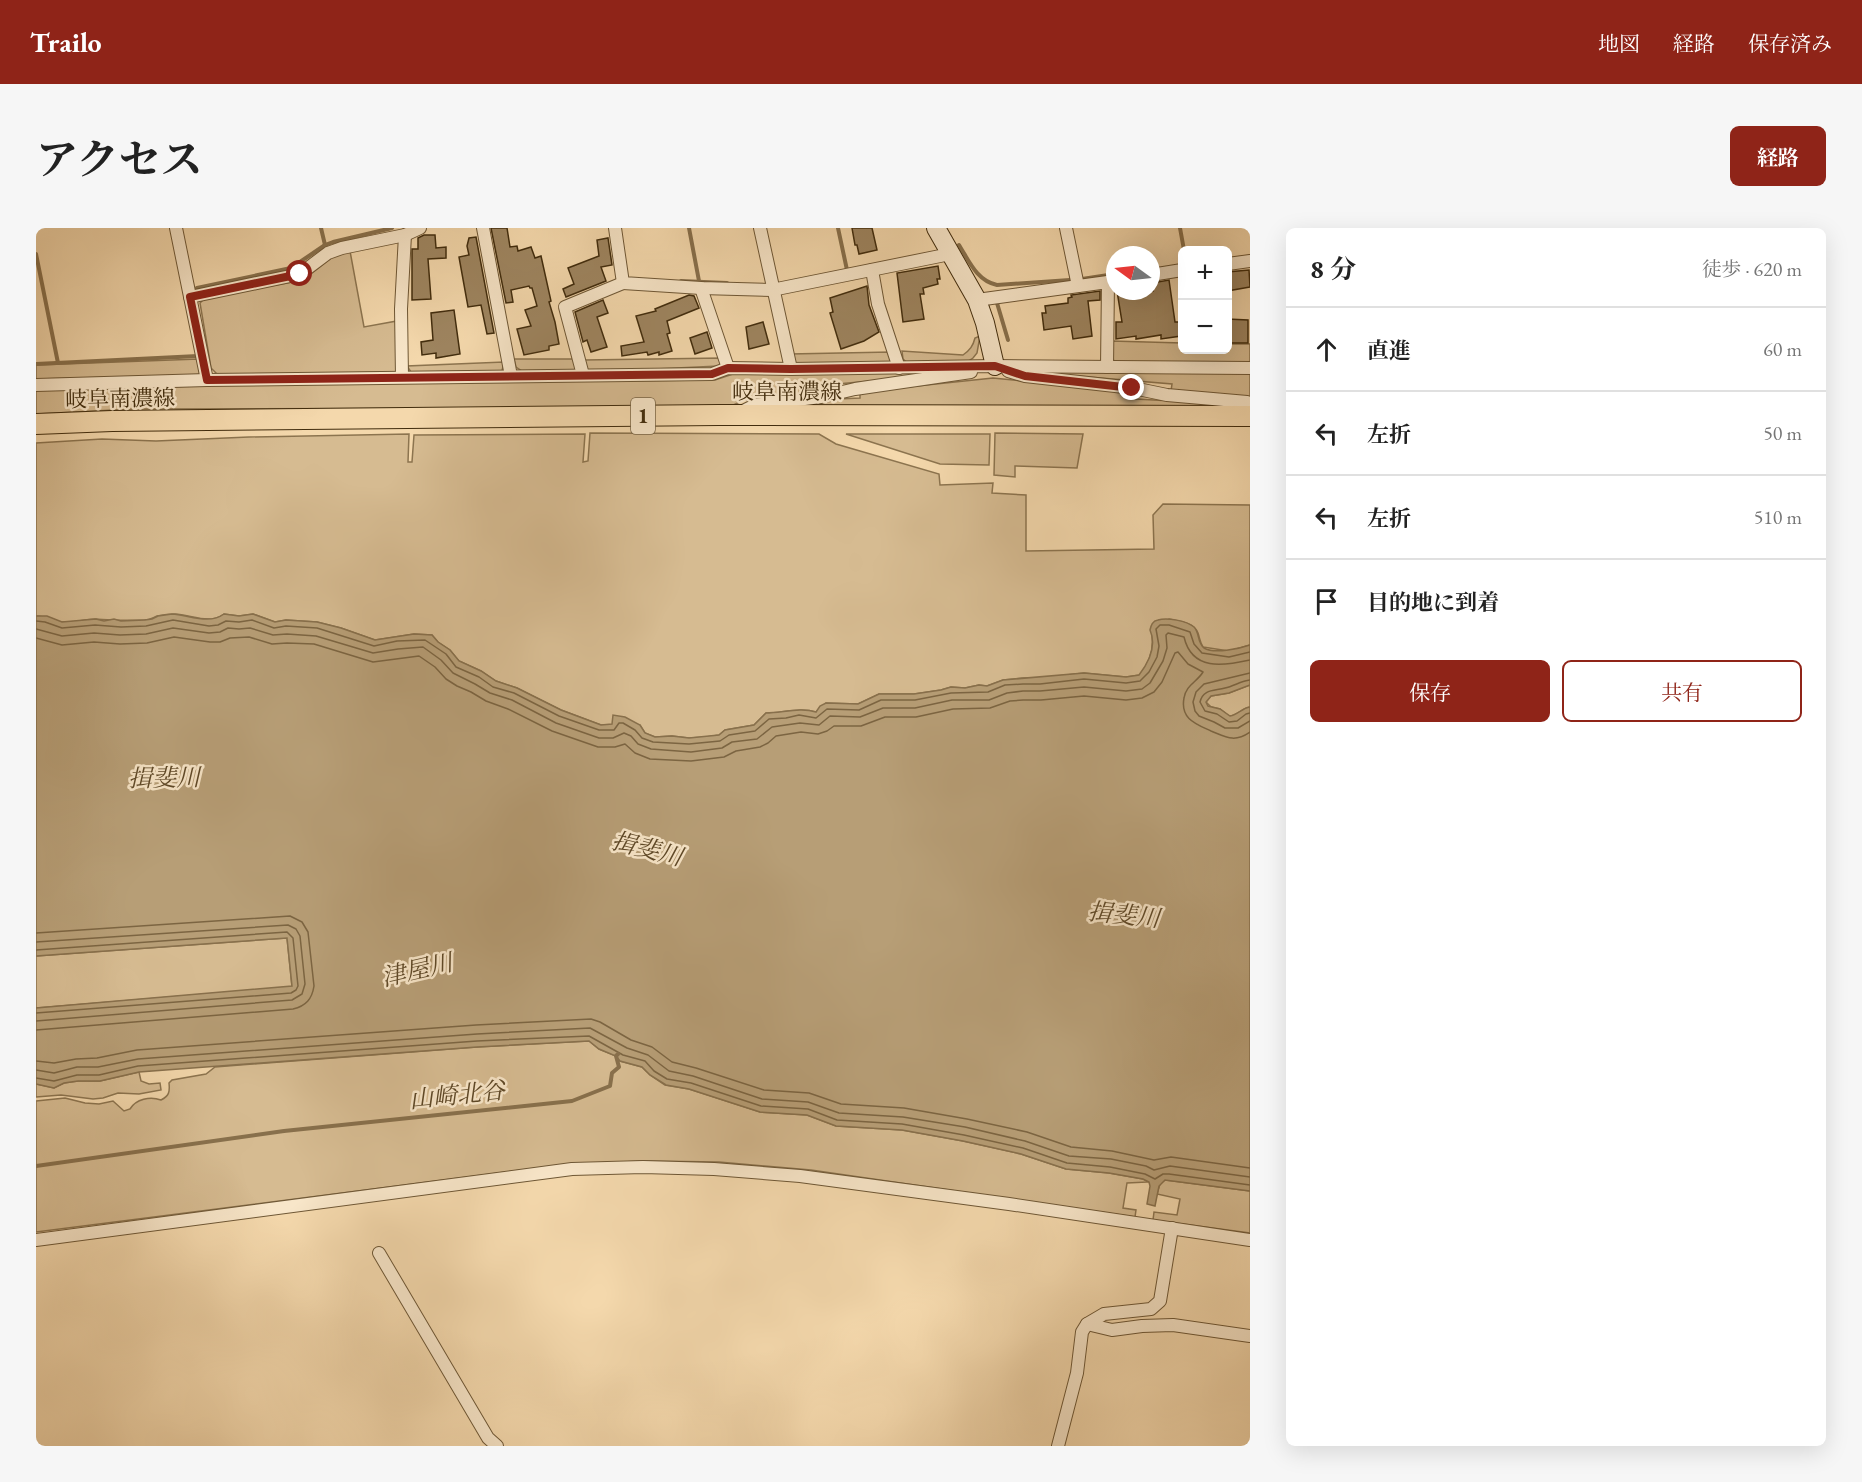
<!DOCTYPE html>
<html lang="ja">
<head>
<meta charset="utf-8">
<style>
	body { margin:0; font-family:"EB Garamond","Noto Serif JP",serif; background:#f6f6f6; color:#222 }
	.controls { position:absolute; right:18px; top:18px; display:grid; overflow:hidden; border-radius:9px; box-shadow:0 6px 24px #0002 }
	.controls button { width:54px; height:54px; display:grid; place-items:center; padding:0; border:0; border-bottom:2px solid #e0e0e0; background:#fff; color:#222; font:30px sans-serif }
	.compass { position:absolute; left:1070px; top:18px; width:54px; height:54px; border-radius:50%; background:#fff; box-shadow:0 6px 24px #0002; rotate:285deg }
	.stop { position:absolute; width:18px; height:18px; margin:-14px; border:4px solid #8f2418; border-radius:50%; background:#fff }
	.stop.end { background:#8f2418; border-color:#fff; box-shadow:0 2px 6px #0008 }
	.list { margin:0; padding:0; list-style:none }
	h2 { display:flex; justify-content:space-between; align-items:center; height:78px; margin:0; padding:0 24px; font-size:26px }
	h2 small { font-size:20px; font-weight:400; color:#767676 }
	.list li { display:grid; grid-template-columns:39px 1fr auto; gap:18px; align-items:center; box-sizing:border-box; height:84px; padding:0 24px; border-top:2px solid #e0e0e0 }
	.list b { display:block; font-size:22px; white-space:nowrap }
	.list em { font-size:20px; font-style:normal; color:#767676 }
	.actions { display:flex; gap:12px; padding:18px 24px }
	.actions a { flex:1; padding:14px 0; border:2px solid #8f2418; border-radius:9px; text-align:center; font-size:21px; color:#8f2418 }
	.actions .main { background:#8f2418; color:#fff }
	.icon { flex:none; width:33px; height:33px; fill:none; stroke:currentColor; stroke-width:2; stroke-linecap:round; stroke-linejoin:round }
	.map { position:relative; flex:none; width:1214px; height:1218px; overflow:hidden; border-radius:9px }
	header { display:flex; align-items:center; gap:36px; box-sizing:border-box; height:84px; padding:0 30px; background:#8f2418; color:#fff }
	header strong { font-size:28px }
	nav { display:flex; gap:33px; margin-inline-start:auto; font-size:21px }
	.intro { display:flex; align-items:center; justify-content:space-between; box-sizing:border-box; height:144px; padding:0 36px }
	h1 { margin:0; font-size:42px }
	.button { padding:15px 27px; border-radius:9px; background:#8f2418; color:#fff; font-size:21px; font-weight:700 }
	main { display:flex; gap:36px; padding:0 36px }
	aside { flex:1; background:#fff; border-radius:9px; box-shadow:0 6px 24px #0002 }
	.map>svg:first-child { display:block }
	.green { fill:#d6bb91; stroke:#8c744f; stroke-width:1.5 }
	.water { fill:#b79e76; stroke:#88704c; stroke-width:1.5 }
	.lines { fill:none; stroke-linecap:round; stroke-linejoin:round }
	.shore { stroke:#7c6542; stroke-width:1.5 }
	.stream { stroke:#88704c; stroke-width:4 }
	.building { fill:#9e8560; stroke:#412c0d; stroke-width:1.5 }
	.street-casing { stroke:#6e5735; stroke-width:14 }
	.secondary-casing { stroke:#412c0d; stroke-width:20 }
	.primary-casing { stroke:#412c0d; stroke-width:22 }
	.street { stroke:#f8e6c9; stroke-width:12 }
	.secondary { stroke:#f8e6c9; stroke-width:18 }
	.primary { stroke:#f4d8ac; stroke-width:20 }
	.route { stroke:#8f2418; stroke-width:8 }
	.labels { text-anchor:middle; stroke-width:5; stroke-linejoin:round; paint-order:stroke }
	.shield { fill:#f8e6c9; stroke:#786445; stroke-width:1.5 }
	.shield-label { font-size:21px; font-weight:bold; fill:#412c0d }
	.street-label { font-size:22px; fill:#412c0d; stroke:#f8e6c9 }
	.water-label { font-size:24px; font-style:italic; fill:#5e4827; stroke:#f8e6c9 }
</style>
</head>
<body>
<header>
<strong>Trailo</strong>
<nav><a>地図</a><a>経路</a><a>保存済み</a></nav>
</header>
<div class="intro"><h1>アクセス</h1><a class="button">経路</a></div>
<main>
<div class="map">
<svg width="1214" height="1218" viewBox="0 0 1214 1218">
	<rect width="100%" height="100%" fill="#f4d8ac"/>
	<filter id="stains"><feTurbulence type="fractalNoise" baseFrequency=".00333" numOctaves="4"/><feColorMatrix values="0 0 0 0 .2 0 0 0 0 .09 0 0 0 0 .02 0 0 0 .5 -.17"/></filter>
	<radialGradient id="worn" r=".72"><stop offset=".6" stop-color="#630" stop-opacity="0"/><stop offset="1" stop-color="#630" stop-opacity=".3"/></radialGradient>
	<g class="green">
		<polygon points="314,23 328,99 361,93 363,140 360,144 182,147 175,140 164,75 169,70 267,52 299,27"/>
		<path d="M944 108 941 125 937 130 928 136H873L867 131 866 123 927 127C934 122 937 118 939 110Z"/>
		<polygon points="1075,113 1146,115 1146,122 1192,122 1192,116 1214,116 1214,136 1080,135 1075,129"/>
		<polygon points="855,124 856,134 761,136 758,134 754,126"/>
		<polygon points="686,130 686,133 683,138 555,144 550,141 548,132"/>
		<polygon points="163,131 166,144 163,147 0,151 0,137"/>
		<polygon points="478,131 540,131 542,138 538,143 486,143 480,139"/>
		<polygon points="468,134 466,143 375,144 371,138"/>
		<polygon points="1214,143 1214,169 1135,163 1136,156 993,144"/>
		<polygon points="700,145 926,145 790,157 789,164 708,172 691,180 97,181 0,186 0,161 170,156 679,152"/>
		<polygon points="957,150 1099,164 1100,171 1209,177 1210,180 726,181 778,172 824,170 824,164"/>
		<path d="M554 205 783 206 800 216 903 246 904 257 957 255 956 265 990 267V323L1118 321 1117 287 1127 276 1214 277V417L1193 423 1167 419C1164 414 1164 411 1162 405 1158 394 1142 393 1133 391L1116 408C1118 423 1112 436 1104 447L1090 449 1048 445 1003 450H987L967 452 951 458 943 457 929 460 915 459 905 462 878 466H843L822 476 790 475 780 484C764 479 747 485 730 485L718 497 689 502 683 507 670 509 653 510 636 508 619 509 609 505 604 497H565L525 482 481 460 460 453 445 443 423 433 414 422 402 414 396 407 378 406 339 412 305 400 281 394 250 392 239 394 217 386 203 388 188 386C173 397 156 387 139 386 134 386 126 387 121 388 116 390 114 392 108 392 91 393 76 392 59 391 48 391 37 395 27 394 17 394 11 388 0 388V215L66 211 120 213 213 209 373 206 372 234H376L378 207 549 206 547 234 552 233Z"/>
		<polygon points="959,205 1047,206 1041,240 979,238 979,249 958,247"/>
		<polygon points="810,206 954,206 953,237 904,236"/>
		<path d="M1214 457V479C1206 480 1202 487 1193 488L1184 481 1175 479 1170 474 1175 468 1193 465Z"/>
		<polygon points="251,710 256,759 0,780 0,728"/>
		<path d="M553 813 563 821 580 828 584 833 606 839 614 847 629 857 653 861 724 884 771 887 800 898 866 902 927 913 985 926 1030 941 1073 945 1107 951 1113 954 1091 955 1087 980 1100 982 1099 989 775 942 683 934 611 933 533 936 0 1004V873L29 870 49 875 63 876 77 873 88 883 94 881C100 871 114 868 125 872 133 868 134 864 133 855L136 852 170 846 179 839 441 819Z"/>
		<polygon points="103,844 105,853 113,856 124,855 125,862 103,866 82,865 67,870 57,871 25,867 0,869 0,856 18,860 28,855 42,853 64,853"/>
		<polygon points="1129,952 1214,963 1214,1005 1117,992 1118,984 1141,987 1144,971 1121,966 1124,956"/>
	</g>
	<path class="water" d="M136 386C153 387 173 397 188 386L203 388 217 386 239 394 250 392 281 394 305 400 339 412 378 406 396 407 402 414 414 422 423 433 445 443 460 453 481 460 525 482 565 497 576 496 577 487 589 489 604 497 609 505 619 509 636 508 653 510 683 507 689 502 718 497 730 485C746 485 764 479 780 484L784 478 790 475 822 476 843 466H878L905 462 915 459 929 460 943 457 951 458 967 452 1048 445 1090 449 1103 447C1113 434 1121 418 1114 402 1115 398 1116 393 1122 392 1131 389 1151 393 1158 399 1164 405 1161 415 1168 420 1178 426 1203 421 1214 417V457L1193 465 1175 468 1170 474 1172 478 1184 481 1194 488C1202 487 1206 480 1214 479V963L1129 952 1123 958 1119 978 1111 976 1114 958 1113 954 1107 951 1073 945 1030 941 985 926 927 913 866 902 800 898 771 887 724 884 653 861 630 857 614 847 606 839 584 833 580 828 563 821 553 813 441 819 103 844 64 853H42L28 855 18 860 0 856V780L256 758 251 710 0 728V388H11L26 394 60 391 68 393 78 391 85 393 109 392 116 391 122 388Z"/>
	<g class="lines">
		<g class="shore">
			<polyline points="0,393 9,394 26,400 59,397 85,399 110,398 137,392 173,398 182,397 190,393 203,394 216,392 238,400 250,398 281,400 338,418 361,413 389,412 410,426 420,439 443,449 457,459 478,465 523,488 563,502 578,502 583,495 587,495 599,502 606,510 617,514 653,516 684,513 693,507 719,503 733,491 750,490 763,487 780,490 791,481 823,482 845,472 879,472 915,465 952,464 969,457 987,456 1004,456 1048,451 1090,455 1104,453 1113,444 1121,429 1123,418 1120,401 1124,397 1133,397 1154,404 1158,416 1166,425 1193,429 1214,424"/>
			<path d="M0 401 26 408 58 405 84 407 110 406 137 400 173 405 184 404 192 400 203 401 214 400 237 407 251 406 280 408 337 425 362 421 387 419 405 432 417 445 439 456 454 465 476 472 520 495 563 510H577L588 505 595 508 602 516 615 521 655 524 686 520 696 514 721 511 736 499 764 495 783 497 794 488 824 489 847 480H879L916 472H953L971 465 987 463H1004L1048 459 1090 463 1106 461 1114 455 1127 433 1131 420 1130 407 1132 405 1148 409C1156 443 1187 438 1214 432"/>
			<path d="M0 410 26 417 58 414 84 416 111 415 138 409 174 414H184L194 410 213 409 236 416 251 415 278 416 337 434 383 428 399 439 410 451 421 458 435 464 450 473 472 481 516 503 562 519H579L589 516 599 525 614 531 655 533 688 529 700 523 724 519 732 515 740 508 765 504 782 506 791 503 798 498H825L849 489H880L917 481 954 480 974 473 987 472H1005L1048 468 1090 472 1106 470 1118 464 1126 454 1139 425 1142 424 1152 436 1167 444C1161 454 1150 457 1148 470 1144 491 1160 496 1175 503 1190 509 1198 515 1214 504"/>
			<polyline points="1214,445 1168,456 1160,464 1157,474 1159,483 1163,488 1178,494 1189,500 1202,500 1214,493"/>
			<path d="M1214 452C1205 453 1198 458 1189 460 1178 463 1167 461 1164 474L1169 483 1181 486 1193 494 1201 493 1210 486 1214 485"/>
			<path d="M0 705 254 688 266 694 272 704 278 758C276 771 270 778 257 781L0 802"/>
			<polyline points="0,714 252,697 260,701 264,708 269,756 266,766 256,772 0,793"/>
			<polyline points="0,722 251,704 257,710 262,758 260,762 255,765 0,785"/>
			<polyline points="0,833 18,835 40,831 61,830 101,822 440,797 555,791 564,794 595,812 616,819 636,834 660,840 728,862 773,865 805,876 868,880 931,891 991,904 1035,919 1076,923 1118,932 1135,929 1214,940"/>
			<polyline points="0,842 18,845 41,839 62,839 102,831 441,806 554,800 591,820 612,827 633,843 657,848 726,871 772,874 803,885 867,889 929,899 989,913 1033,928 1075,931 1110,938 1118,942 1134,938 1214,949"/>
			<polyline points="0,850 18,853 41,847 63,847 102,838 441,813 553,808 587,827 609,833 618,843 631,851 655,855 725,878 772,881 801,892 866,896 928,907 987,920 1031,935 1074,939 1109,946 1119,951 1127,946 1133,946 1214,957"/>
		</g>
		<g class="stream">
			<polyline points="285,0 289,17"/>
			<polyline points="653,0 663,53"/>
			<polyline points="802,0 811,42"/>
			<polyline points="1144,0 1148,22"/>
			<path d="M923 17C933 33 941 53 961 57L1034 52"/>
			<polyline points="0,26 22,135"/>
			<polyline points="1046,51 1079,46"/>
			<polyline points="645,53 691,55"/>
			<polyline points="161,60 255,40 289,17 297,14 356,0"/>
			<polyline points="961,75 972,112"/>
			<polyline points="0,136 162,128"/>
			<polyline points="0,938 248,903 536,873 574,858 576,845 583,839 580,828 582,826"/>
		</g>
	</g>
	<g class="building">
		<polygon points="455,0 471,0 474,19 481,18 482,23 495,19 499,30 505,28 515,73 513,74 519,94 523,116 513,118 513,122 488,127 481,101 495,98 489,82 501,78 496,60 494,60 493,58 475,62 477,74 470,75"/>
		<polygon points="816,0 836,0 841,22 823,26 821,17 819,17"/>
		<polygon points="388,7 399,7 400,20 410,19 410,30 392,31 395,71 376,72 376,21 382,21 382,10"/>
		<polygon points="440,9 458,105 451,106 445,77 432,79 423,29 433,27 431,18 433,10"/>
		<polygon points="572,10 576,37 565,39 570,53 530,69 527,61 538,56 532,40 563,28 561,12"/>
		<polygon points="902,38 904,51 901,51 902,56 887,60 888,66 884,66 888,91 867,94 861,45"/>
		<polygon points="1213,42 1214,59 1191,63 1191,44"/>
		<polygon points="1133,52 1139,94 1143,94 1145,108 1125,111 1125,107 1100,111 1100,108 1080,111 1080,94 1086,94 1081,63 1117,63 1116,55"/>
		<polygon points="831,58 833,77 843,104 828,113 805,121 794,85 797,84 794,70"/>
		<polygon points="1064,63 1064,72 1052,73 1056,108 1037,111 1035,98 1008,102 1006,85 1010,85 1009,78 1032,75 1032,70 1036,69 1035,67"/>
		<polygon points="653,67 658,68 663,80 631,93 634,105 631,106 636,123 623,127 623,124 612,127 611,124 586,128 585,118 608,114 600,88 620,83 619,81"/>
		<polygon points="567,72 572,85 561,89 571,119 555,124 551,112 547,114 539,84"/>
		<polygon points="418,82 424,126 400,130 400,125 386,127 385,114 397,112 395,85"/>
		<polygon points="1191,91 1212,92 1212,115 1193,115"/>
		<polygon points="727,94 733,116 713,121 710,99"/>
		<polygon points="671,104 676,120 659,126 654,110"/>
	</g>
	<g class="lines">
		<defs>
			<g id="street">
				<polyline points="140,0 171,152"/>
				<polyline points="447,0 475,148"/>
				<polyline points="579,0 587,55 665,60 736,62 914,26"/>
				<polyline points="724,0 755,141"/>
				<polyline points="1030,0 1042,58"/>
				<polyline points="1192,36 1214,33"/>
				<polyline points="836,42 842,76 863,140"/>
				<polyline points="1115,47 1146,42"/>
				<polyline points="665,60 692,140"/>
				<polyline points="154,69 264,46 292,25 306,20 369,7 384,0"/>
				<polyline points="941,72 1079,53"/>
				<polyline points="1071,139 1072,54"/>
				<polyline points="972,143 989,148 1097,160 1131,167 1211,174 1214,176"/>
				<polyline points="547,147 529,79 587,55"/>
				<polyline points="366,149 365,81 369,7"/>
				<polyline points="0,157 171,152 676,146 692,140 755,141 959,138 1214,140"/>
				<polyline points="705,184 719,177 785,169 819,161 935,144"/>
				<polyline points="0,1012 536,941 607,939 678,941 764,948 973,976 1214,1012"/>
				<polyline points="343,1025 452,1210 461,1218"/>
				<polyline points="1051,1096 1076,1102 1106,1098 1137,1097 1214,1108"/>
				<polyline points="1022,1218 1041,1145 1046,1104 1051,1096 1068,1086 1115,1081 1124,1073 1136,1000"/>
			</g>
			<polyline id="secondary" points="900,0 941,72 949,95 959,138"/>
			<polyline id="primary" points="0,196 76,193 682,187 1214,188"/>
		</defs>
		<use href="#street" class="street-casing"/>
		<use href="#secondary" class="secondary-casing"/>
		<use href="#primary" class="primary-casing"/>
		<use href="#street" class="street"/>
		<use href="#secondary" class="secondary"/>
		<use href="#primary" class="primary"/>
	</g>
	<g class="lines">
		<polyline class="route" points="264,46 154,69 171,152 676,146 692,140 755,141 959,138 989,148 1096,160"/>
	</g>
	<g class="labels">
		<rect class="shield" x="595" y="170" width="24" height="36" rx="4.5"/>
		<g class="shield-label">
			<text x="607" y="195">1</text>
		</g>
		<g class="street-label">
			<text x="751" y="171">岐阜南濃線</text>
			<text transform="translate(84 170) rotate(-1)" y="8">岐阜南濃線</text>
		</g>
		<g class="water-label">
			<text transform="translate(128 550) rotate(-1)" y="8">揖斐川</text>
			<text transform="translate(611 621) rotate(14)" y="8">揖斐川</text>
			<text transform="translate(1088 687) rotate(6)" y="8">揖斐川</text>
			<text transform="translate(381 742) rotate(-13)" y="8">津屋川</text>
			<text transform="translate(421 867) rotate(-6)" y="8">山崎北谷</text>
		</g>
	</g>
	<rect width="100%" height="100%" filter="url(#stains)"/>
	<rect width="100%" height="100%" fill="url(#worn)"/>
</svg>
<div class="controls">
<button>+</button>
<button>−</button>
</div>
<svg class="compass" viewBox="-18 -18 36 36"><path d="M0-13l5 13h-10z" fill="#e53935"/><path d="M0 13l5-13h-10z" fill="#767676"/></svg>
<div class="stop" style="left:264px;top:46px"></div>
<div class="stop end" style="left:1096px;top:160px"></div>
</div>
<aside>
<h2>8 分<small>徒歩 · 620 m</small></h2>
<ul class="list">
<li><svg class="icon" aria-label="ahead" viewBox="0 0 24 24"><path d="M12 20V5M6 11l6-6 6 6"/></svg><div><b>直進</b></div><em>60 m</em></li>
<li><svg class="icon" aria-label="left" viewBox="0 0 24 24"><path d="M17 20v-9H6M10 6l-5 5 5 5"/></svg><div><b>左折</b></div><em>50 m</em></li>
<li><svg class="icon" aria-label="left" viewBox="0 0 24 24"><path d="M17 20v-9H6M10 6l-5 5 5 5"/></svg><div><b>左折</b></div><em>510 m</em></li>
<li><svg class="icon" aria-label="arrive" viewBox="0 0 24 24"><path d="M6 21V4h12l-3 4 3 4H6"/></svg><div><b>目的地に到着</b></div></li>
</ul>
<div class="actions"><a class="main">保存</a><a>共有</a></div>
</aside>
</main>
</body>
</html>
